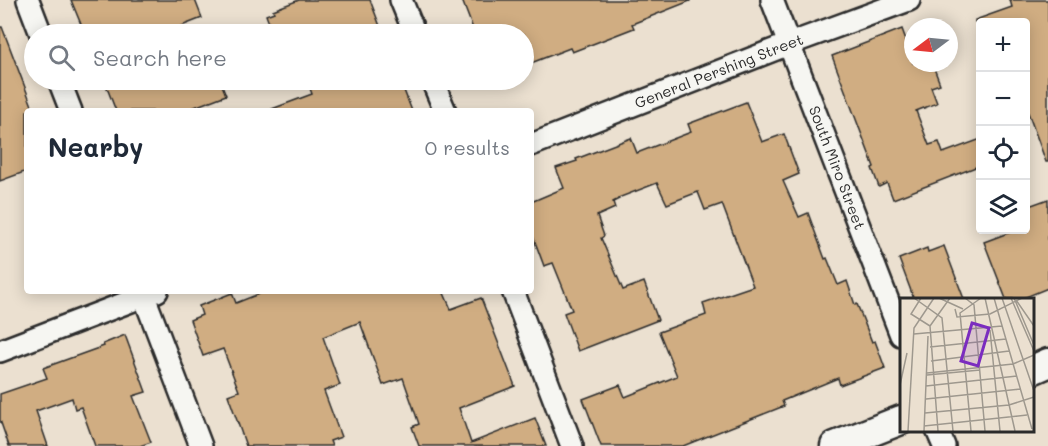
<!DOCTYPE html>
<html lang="en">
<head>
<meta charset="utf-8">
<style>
	body { margin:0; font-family:Mali,sans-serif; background:#f6f6f7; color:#1f2937 }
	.controls { position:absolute; right:18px; top:18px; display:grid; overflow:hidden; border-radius:6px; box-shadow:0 3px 15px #0003 }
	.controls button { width:54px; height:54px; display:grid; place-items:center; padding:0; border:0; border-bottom:2px solid #e0e1e3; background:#fff; color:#1f2937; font:30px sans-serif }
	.compass { position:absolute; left:904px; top:18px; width:54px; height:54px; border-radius:50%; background:#fff; box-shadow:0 3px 15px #0003; rotate:254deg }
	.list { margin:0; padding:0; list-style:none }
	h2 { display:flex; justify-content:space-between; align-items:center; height:78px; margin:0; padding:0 24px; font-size:26px }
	h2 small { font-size:20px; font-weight:400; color:#747a83 }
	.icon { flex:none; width:33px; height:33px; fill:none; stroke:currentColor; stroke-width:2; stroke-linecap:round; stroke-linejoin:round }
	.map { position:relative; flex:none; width:1048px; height:446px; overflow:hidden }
	.search { position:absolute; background:#fff; box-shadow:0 3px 15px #0003; left:24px; top:24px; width:510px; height:66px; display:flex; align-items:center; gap:15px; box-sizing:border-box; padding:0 21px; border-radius:33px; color:#747a83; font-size:22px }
	.panel { position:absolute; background:#fff; box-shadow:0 3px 15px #0003; left:24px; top:108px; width:510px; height:186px; border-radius:6px }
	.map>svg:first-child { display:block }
	.building { fill:#d0ad82; stroke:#2b2b2b; stroke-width:1.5 }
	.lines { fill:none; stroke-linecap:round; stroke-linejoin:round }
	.minor-casing { stroke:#2b2b2b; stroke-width:26 }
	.secondary-casing { stroke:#2b2b2b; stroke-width:33 }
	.minor { stroke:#f6f6f2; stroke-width:21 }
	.secondary { stroke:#f6f6f2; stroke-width:28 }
	.labels { text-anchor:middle; stroke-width:6; stroke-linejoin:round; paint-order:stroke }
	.street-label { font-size:15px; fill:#2b2b2b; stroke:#f6f6f2 }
	.inset-road { fill:none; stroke:#9e988e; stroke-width:1.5 }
	.view { fill:#7b2cbf; fill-opacity:0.15; stroke:#7b2cbf; stroke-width:3 }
	.inset-edge { fill:none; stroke:#2b2b2b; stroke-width:3 }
</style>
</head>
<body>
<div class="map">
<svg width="1048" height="446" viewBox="0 0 1048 446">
	<rect width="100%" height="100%" fill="#ebe0d0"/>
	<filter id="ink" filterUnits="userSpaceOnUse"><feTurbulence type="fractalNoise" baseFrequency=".0167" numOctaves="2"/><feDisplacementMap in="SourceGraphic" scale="12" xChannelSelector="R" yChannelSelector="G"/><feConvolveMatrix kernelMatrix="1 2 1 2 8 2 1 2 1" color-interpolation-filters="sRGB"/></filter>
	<g filter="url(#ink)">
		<g class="building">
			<polygon points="71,0 195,0 202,18 174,29 173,26 151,34 85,34"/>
			<polygon points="299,0 370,0 383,34 273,34 266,15 274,12 273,10"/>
			<polygon points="462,0 690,0 690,1 632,24 634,28 572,52 570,48 531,63 529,59 524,61 524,34 475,34"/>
			<polygon points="1010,0 1048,0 1048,162 1046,162 1026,107 1026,22 975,22 975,20 1012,7"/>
			<polygon points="0,27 2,27 34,111 27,111 27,171 0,181"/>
			<polygon points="902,29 913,59 913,63 932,63 940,84 931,87 937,103 916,111 929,145 939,142 943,153 981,139 981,165 893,199 887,183 879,187 872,168 874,167 832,56"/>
			<polygon points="104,80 220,80 226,95 184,111 116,111"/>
			<polygon points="307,80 400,80 412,111 273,111 272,109 312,94"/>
			<polygon points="746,102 762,142 784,134 799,174 783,181 799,217 808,213 825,259 827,258 838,285 847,281 855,305 857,304 872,342 875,341 885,368 840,385 838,378 782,401 784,406 683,446 601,446 583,399 620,385 625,397 677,376 659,332 706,315 703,303 753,286 722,204 705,210 698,192 667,204 657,183 618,198 619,199 613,202 615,208 597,216 604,236 601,238 623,290 644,282 658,320 578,351 564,313 572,310 553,263 544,266 531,231 531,202 564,188 556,168 577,161 576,159 631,138 637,153 691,132 688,124"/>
			<polygon points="1048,199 1048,288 1021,299 1006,299 984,242 1016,230 1026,230 1026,226 1030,224 1026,211 1026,207"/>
			<polygon points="944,246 964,299 914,299 899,259 927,248 928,252"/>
			<polygon points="266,291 443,291 451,309 481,298 515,386 459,408 471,443 535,418 546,446 419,446 412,427 419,424 403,378 383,385 360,322 323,337 340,385 324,391 341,437 330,441 332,446 246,446 228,395 239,391 223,349 203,356 190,320 202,315 199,306 232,293 236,303"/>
			<polygon points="125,335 146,392 133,396 151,442 140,446 95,446 81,407 75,409 72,398 36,411 48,446 9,446 0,420 0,394 47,378 43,368 104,346 103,344"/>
		</g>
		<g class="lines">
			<defs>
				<g id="minor">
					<polyline points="28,0 41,34"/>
					<polyline points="401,0 415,34"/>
					<path id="s1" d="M772 0 901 335"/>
					<polyline points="59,80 71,111"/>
					<polyline points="432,80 445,111"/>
					<path id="s2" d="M531 145 789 44 909 0"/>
					<polyline points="142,291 201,446"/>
					<polyline points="513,291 572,446"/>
					<polyline points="0,351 157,291"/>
					<polyline points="937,430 944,446"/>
				</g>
				<g id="secondary">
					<polyline points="1032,370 1048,363"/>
					<polyline points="835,446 901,420"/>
				</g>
			</defs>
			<use href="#minor" class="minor-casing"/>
			<use href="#secondary" class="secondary-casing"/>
			<use href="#minor" class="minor"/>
			<use href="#secondary" class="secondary"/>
		</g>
	</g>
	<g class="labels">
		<g class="street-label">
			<text dy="5" stroke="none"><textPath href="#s2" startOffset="202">General Pershing Street</textPath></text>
			<text dy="5" stroke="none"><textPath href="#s1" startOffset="180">South Miro Street</textPath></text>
		</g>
	</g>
	<g transform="translate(900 298)">
		<rect width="134" height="134" fill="#ebe0d0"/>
		<path class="inset-road" d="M14 0 42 20 53 133M21 0 11 16 30 28M39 0 63 11M65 0 74 7 85 133M85 0 115 133M94 0 132 131M102 0 134 93M111 0 134 53M114 0 134 47M116 2 134 28M55 11 57 19 90 16 122 0M30 28 38 133M30 28 50 0M90 32 100 133M14 36 102 28M30 49 106 41M31 63 109 53M27 75 113 66 134 57M27 77 80 72M0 87 7 55M26 88 117 78M26 101 120 91M25 115 109 107 134 99M24 128 127 117M8 133 14 30 34 0M24 133 28 38M71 133 60 15 81 0"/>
		<path class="view" d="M72 25 89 30 78 68 61 63Z"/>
		<rect width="134" height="134" class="inset-edge"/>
	</g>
</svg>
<div class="controls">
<button>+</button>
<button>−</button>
<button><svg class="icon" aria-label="locate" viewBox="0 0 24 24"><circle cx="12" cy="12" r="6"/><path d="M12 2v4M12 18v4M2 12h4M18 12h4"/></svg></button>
<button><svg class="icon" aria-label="layers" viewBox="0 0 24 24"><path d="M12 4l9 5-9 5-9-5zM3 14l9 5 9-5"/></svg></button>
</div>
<svg class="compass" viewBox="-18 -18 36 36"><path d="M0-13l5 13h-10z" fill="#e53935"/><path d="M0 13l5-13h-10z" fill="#747a83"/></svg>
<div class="search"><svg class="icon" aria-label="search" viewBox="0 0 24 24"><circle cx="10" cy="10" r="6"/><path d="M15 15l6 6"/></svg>Search here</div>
<section class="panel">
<h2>Nearby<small>0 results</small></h2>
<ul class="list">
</ul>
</section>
</div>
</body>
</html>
